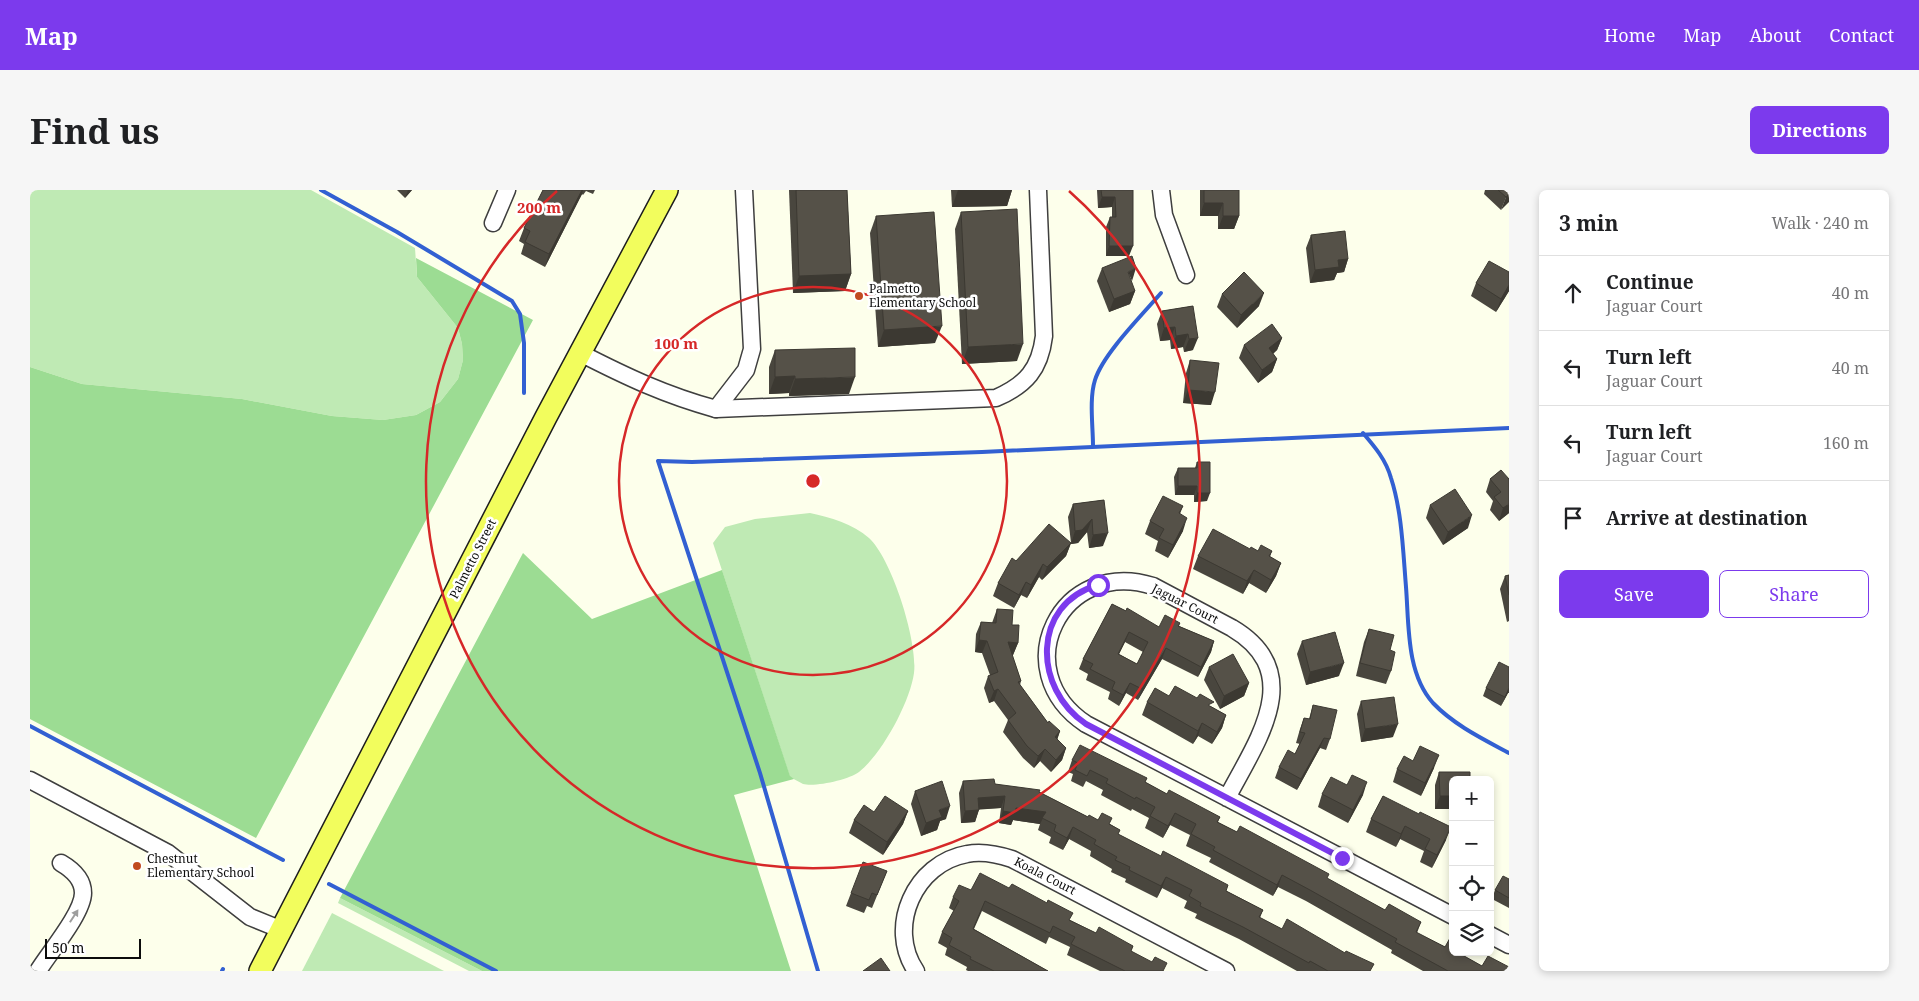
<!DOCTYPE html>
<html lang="en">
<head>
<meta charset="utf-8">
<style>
	body { margin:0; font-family:"Noto Serif",serif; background:#f6f6f6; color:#202124 }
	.controls { position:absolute; right:15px; bottom:15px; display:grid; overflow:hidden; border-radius:8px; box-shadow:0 2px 8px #0003 }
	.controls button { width:45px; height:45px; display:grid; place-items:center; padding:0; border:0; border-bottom:1px solid #e0e0e0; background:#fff; color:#202124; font:25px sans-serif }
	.scale { position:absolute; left:15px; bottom:12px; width:96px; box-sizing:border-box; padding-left:5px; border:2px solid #0c0c0c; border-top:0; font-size:14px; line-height:18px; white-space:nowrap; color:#0c0c0c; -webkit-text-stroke:4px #fff; paint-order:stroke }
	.stop { position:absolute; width:15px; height:15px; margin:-11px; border:4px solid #7c3aed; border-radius:50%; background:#fff }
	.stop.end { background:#7c3aed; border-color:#fff; box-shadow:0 1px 5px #0008 }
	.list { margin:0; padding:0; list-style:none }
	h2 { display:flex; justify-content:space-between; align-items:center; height:65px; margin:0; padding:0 20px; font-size:21px }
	h2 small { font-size:16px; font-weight:400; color:#757577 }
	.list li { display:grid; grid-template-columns:32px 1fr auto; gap:15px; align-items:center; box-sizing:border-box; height:75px; padding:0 20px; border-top:1px solid #e0e0e0 }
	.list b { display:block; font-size:19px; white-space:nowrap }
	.list p { margin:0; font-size:16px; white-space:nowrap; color:#757577 }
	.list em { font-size:16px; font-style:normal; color:#757577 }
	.actions { display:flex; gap:10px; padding:15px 20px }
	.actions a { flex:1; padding:11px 0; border:1px solid #7c3aed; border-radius:8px; text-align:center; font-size:18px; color:#7c3aed }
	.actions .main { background:#7c3aed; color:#fff }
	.icon { flex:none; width:28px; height:28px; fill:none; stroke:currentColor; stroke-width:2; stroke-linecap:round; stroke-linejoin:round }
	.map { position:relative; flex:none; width:1479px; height:781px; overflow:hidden; border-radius:8px }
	header { display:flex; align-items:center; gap:30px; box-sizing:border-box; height:70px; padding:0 25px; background:#7c3aed; color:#fff }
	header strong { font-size:24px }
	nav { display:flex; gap:28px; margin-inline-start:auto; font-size:18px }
	.intro { display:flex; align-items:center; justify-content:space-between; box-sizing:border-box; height:120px; padding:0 30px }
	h1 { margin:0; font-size:35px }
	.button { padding:12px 22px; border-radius:8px; background:#7c3aed; color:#fff; font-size:18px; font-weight:700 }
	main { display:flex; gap:30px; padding:0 30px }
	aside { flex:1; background:#fff; border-radius:8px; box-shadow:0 2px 8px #0003 }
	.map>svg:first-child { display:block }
	.green { fill:#bfeab4 }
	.forest { fill:#9cdc93 }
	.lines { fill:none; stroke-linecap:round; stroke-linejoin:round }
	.stream { stroke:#3260d2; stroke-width:4 }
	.minor-casing { stroke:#3f3f3f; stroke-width:19 }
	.major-casing { stroke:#1d1d1d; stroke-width:24 }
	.minor { stroke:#fff; stroke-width:16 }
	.major { stroke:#f2fd5d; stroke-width:21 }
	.wall { fill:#49463e; fill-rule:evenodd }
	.shaded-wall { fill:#3c3932 }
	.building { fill:#555148; stroke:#3c3932; fill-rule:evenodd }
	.oneway { fill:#9e9e9e }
	.route { stroke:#7c3aed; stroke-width:6 }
	.ring { fill:none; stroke:#d62828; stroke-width:2.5 }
	.poi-dot { fill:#c14b20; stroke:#fff; stroke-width:2 }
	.labels { text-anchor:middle; stroke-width:5; stroke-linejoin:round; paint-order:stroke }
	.poi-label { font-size:12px; fill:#0c0c0c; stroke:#fff; text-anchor:start }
	.street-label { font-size:12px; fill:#0c0c0c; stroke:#fff }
	.centre { fill:#d62828; stroke:#fff; stroke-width:2.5 }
	.ring-label { font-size:15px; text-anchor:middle; font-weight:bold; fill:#d62828; stroke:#fff; stroke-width:5; stroke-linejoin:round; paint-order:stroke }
</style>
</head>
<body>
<header>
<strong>Map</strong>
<nav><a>Home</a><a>Map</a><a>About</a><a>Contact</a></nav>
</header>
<div class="intro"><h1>Find us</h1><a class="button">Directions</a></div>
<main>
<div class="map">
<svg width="1479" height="781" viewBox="0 0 1479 781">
	<rect width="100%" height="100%" fill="#fdffeb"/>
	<g class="green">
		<polygon points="0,0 281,0 385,58 387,87 428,138 432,154 433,170 428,189 410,212 386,225 353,230 302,226 212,209 52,194 0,177"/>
		<path d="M780 323C800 327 823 334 839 348 862 369 888 452 884 483 880 512 852 564 829 582 818 590 786 597 773 594 769 592 764 589 760 587L683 353 695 337 725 329Z"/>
		<polygon points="310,708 452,781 439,781 308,713"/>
		<polygon points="302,723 414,781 272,781"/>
	</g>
	<g class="forest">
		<polygon points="386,68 503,130 226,648 0,529 0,177 52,194 212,209 302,226 353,230 386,225 410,212 428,189 433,170 432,154 428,138 387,87"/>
		<polygon points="493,363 562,429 692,380 760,586 764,589 704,605 761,781 452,781 310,708"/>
	</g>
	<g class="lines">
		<g class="stream">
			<polyline points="291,0 367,42 482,111 490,124 494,153 494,203"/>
			<path d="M1333 243C1345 257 1356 270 1361 288 1372 322 1373 361 1376 397 1379 434 1376 483 1403 513 1424 535 1453 549 1479 563"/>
			<path d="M1063 256C1063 236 1059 209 1065 190 1073 164 1112 125 1131 103"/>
			<polyline points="0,536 253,670"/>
			<polyline points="299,694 466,781"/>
			<polyline points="192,781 193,779"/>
			<polyline points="788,781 730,583 628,271 662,272 952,262 1479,238"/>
		</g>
		<defs>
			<g id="minor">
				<polyline points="1131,0 1134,25 1156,85"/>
				<polyline points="463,33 477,0"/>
				<path d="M550 163C597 187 635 205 686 219L966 208C996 195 1010 179 1014 146L1008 0"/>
				<polyline points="686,219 716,180 722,159 714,0"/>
				<polyline points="0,590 138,663 220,727 252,740"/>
				<path d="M1197 608C1226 552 1278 483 1202 438L1123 396C1031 367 975 480 1056 534L1423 726"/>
				<polyline points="1460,745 1479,755"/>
				<path d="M8 781C19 763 53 723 53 703 53 689 43 680 31 673"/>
				<path d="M886 781C856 737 885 673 937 664 952 661 967 664 982 669L1196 781"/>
			</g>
			<polyline id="major" points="230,781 516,227 637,0"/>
		</defs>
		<use href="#minor" class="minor-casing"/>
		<use href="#major" class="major-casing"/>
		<use href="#minor" class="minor"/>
		<use href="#major" class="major"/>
	</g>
	<g class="wall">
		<polygon points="367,0 382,0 375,8"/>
		<polygon points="513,0 565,0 563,4 556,1 553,5 552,4 515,77 491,64 494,54 489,51 494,38"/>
		<polygon points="759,0 817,0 821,84 815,101 763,103"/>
		<polygon points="921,0 982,0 977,16 922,17"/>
		<polygon points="1067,0 1103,0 1099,66 1076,66 1076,37 1080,27 1082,27 1082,17 1068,18"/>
		<polygon points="1168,0 1209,0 1209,26 1204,39 1188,39 1188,26 1170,26 1170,0"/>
		<polygon points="1455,0 1479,0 1471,20 1454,4"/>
		<polygon points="931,22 987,171 932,174 925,39"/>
		<polygon points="846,26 905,153 848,157 840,43"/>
		<polygon points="1281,45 1318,69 1314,82 1307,83 1304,90 1280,93 1276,58"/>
		<polygon points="1072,78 1105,101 1100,114 1079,122 1067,91"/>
		<polygon points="1479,82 1479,101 1466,122 1441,106 1446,93"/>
		<polygon points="1192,104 1229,116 1207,138 1187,117"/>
		<polygon points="1163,116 1163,160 1154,162 1153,157 1141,159 1140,150 1130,151 1127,134 1132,121"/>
		<polygon points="1252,148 1247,160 1243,164 1247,169 1242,182 1228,193 1209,168 1214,155"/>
		<polygon points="745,160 819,204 759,206 759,203 739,204 739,177"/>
		<polygon points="1160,170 1181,215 1153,213 1156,183"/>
		<polygon points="1167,272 1177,311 1164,312 1164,305 1145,305 1144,287 1148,278 1165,278"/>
		<polygon points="1471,280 1479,323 1469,331 1460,320 1463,311 1456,302 1460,289"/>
		<polygon points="1074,310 1073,356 1059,358 1057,342 1048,353 1041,354 1041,353 1036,366 1012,390 1009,387 997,408 991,405 984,418 963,406 968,393 986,371 1041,353 1038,327 1043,314"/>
		<polygon points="1400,315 1438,338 1413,355 1396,328"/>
		<polygon points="1153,316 1150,324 1153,341 1138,368 1125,361 1128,351 1115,344 1120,331"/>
		<polygon points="1220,359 1228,361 1242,361 1240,367 1251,373 1246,386 1236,403 1219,393 1213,404 1163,379 1168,366"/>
		<polygon points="1479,385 1479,431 1477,432 1470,399 1475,386"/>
		<path d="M1082 414 1129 437 1150 433 1149 436 1184 451 1181 462 1168 487 1132 469 1108 510 1096 503 1089 516 1078 509 1080 502 1056 490 1058 484 1049 479 1053 469ZM1095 452 1113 462 1107 474 1089 464Z"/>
		<polygon points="967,419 982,435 988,453 983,465 982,465 991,491 990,495 1018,533 1030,541 1027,550 1036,558 1032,570 1021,582 1010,571 1004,578 993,568 973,542 978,530 964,511 959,513 954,498 958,486 960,485 952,463 945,462 946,444 951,432 962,433"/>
		<polygon points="1339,439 1360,460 1361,481 1356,494 1326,486 1334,452"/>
		<polygon points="1272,451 1309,486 1276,495 1267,464"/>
		<polygon points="1179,477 1219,493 1214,506 1190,519 1174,490"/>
		<polygon points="1479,477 1479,503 1478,503 1471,516 1453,506 1456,498"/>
		<polygon points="1139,506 1182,517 1196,525 1192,538 1182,554 1168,546 1163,554 1112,525 1117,512"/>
		<polygon points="1331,511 1363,547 1331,552 1327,524"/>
		<polygon points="1283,515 1300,549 1296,560 1290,558 1267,600 1245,588 1249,577 1265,564 1270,554 1266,553 1270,539 1274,528 1279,529"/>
		<polygon points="1042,570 1117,588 1115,592 1137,604 1190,627 1188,632 1297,689 1355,720 1391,732 1387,743 1428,763 1452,776 1479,781 1393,781 1361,763 1362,760 1276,711 1248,697 1243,706 1179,672 1181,668 1156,656 1160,645 1140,635 1133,648 1115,638 1119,628 1102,619 1101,621 1071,605 1073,600 1056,591 1053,597 1041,591 1043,584 1038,582"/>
		<polygon points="1404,578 1391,606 1363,592 1367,579"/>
		<polygon points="1409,582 1423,590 1423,627 1423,619 1405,619 1405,595"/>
		<polygon points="933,591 965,594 1009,602 1058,627 1068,630 1080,634 1090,640 1088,644 1233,720 1230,728 1252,739 1341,781 1267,781 1209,749 1165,728 1167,724 1154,718 1157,711 1132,698 1127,708 1095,692 1096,689 1081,682 1082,679 1060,666 1061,661 1039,649 1033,660 1019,653 1021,647 1008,640 1010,634 983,630 981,635 969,633 971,618 949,619 945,632 931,633 929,603"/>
		<polygon points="885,601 916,629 910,631 907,640 891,646 881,614"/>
		<polygon points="1292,604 1333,605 1318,633 1288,617"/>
		<polygon points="1353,606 1416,650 1402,678 1390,672 1394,661 1370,649 1366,657 1336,642 1341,629"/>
		<polygon points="878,621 873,634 853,665 819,643 824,630 844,622"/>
		<polygon points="857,681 842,718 837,716 834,723 816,716 821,703"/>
		<polygon points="1479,689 1479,718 1462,709 1465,700"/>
		<polygon points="941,700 1040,730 1066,743 1103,756 1101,761 1134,781 1070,781 1037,765 1040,757 1019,747 1016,754 952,721 944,739 1018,781 938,781 936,780 937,777 915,765 917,758 908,753 912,742 924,721 919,718 923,707"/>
	</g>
	<g class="shaded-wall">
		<polygon points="378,0 382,0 375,8"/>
		<polygon points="552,0 553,0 552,4 515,77 519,64"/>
		<polygon points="928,0 982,0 977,16 922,17"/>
		<polygon points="1479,4 1479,12 1471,20 1476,7"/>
		<polygon points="1072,7 1085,7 1082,17 1068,18"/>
		<polygon points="1174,13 1193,13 1188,26 1170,26"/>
		<polygon points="1193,26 1209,26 1204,39 1188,39"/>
		<polygon points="1079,56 1103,56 1099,66 1076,66"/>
		<polygon points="1318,69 1314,82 1307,83 1304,90 1280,93 1285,80 1308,70"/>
		<polygon points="1106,78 1102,91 1098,82"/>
		<polygon points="821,84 815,101 763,103 769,86"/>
		<polygon points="1479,95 1479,101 1466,122 1471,109"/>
		<polygon points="1105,101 1100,114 1079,122 1084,109"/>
		<polygon points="1234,103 1229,116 1207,138 1211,125"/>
		<polygon points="912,136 905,153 848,157 854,140"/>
		<polygon points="1145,137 1140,150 1130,151 1134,138"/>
		<polygon points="1158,144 1153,157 1141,159 1146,146"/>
		<polygon points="1168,148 1163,160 1154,162 1159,149"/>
		<polygon points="1252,148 1247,160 1234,171 1239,158"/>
		<polygon points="993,154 987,171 932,174 938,157"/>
		<polygon points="1247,169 1242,182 1228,193 1232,180"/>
		<polygon points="765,186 759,203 739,204 745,187"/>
		<polygon points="825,187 819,204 759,206 765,189"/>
		<polygon points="1158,200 1185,202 1181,215 1153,213"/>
		<polygon points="1148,296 1167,296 1164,305 1145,305"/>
		<polygon points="1167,303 1180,303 1177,311 1164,312"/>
		<polygon points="1479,314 1479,323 1469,331 1473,318"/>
		<polygon points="1442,325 1438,338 1413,355 1418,342"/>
		<polygon points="1157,328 1153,341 1138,368 1143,355"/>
		<polygon points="1062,329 1057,342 1048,353 1041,354 1045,341"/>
		<polygon points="1078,343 1073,356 1059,358 1063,345"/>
		<polygon points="1041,353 1036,366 1012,390 1017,377"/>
		<polygon points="1251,373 1246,386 1236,403 1241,390"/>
		<polygon points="1013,374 1009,387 997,408 1001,395"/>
		<polygon points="1224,380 1219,393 1213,404 1217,391"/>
		<polygon points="996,392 991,405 984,418 989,405"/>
		<polygon points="1099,442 1095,452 1084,474 1088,464"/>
		<polygon points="949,450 957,451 952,463 945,462"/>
		<polygon points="1184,451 1181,462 1168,487 1171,477"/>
		<polygon points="978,452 988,453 983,465 973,464"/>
		<polygon points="1136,458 1132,469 1108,510 1112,499"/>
		<polygon points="1314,473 1309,486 1276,495 1280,482"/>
		<polygon points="1100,493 1096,503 1089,516 1093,505"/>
		<polygon points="1219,493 1214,506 1190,519 1194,506"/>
		<polygon points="1479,498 1478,503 1471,516"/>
		<polygon points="968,499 964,511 959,513 964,501"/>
		<polygon points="1196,525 1192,538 1182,554 1187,542"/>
		<polygon points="1172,533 1168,546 1163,554 1168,541"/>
		<polygon points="1368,534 1363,547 1331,552 1335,539"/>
		<polygon points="1030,541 1026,553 1025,547"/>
		<polygon points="1294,548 1290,558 1267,600 1271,589"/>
		<polygon points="1036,558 1032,570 1021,582 1026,570"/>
		<polygon points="1015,559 1010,571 1004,578 1008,566"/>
		<polygon points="1409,565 1404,578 1391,606 1395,593"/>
		<polygon points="1337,592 1333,605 1318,633 1323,620"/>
		<polygon points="975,606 971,618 944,620 948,608"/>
		<polygon points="1410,606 1423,606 1423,619 1405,619"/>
		<polygon points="920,616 916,629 910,631 907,640 891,646 896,633 909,620"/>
		<polygon points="986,618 1016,622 1010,634 983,630 981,635 969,633 973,621"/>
		<polygon points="949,620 945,632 931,633 935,621"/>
		<polygon points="878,621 873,634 853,665 857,652"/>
		<polygon points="1145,623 1140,635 1133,648 1138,636"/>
		<polygon points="1375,636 1370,649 1366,657 1371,644"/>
		<polygon points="1043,637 1039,649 1033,660 1037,648"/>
		<polygon points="1421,637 1416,650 1402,678 1407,665"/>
		<polygon points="1252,685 1248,697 1243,706 1247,695"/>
		<polygon points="1136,687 1132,698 1127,708 1131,696"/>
	</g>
	<g class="building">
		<polygon points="513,0 552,0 519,64 495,52 500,41 494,38"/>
		<polygon points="766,0 817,0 821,84 769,86"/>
		<polygon points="1071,0 1103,0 1103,56 1079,56 1080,27 1086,27 1085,7 1072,7"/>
		<polygon points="1174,0 1209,0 1209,26 1193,26 1193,13 1174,13"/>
		<polygon points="1468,0 1479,0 1479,4 1476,7"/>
		<polygon points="987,19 993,154 938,157 931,22"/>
		<polygon points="904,22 912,136 854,140 846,26"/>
		<polygon points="1315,41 1318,69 1308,70 1309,77 1285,80 1281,45"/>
		<polygon points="1102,66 1106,78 1098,82 1105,101 1084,109 1072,78"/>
		<polygon points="1459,71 1479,82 1479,95 1471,109 1446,93"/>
		<polygon points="1214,82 1234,103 1211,125 1192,104"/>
		<polygon points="1163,116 1168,148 1159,149 1158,144 1146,146 1145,137 1134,138 1132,121"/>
		<polygon points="1242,134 1252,148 1239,158 1247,169 1232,180 1214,155"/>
		<polygon points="825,158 825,187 765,189 765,186 745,187 745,160"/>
		<polygon points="1160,170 1189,173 1185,202 1158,200"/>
		<polygon points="1167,272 1180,272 1180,303 1167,303 1167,296 1148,296 1148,278 1167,278"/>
		<polygon points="1471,280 1479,289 1479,314 1473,318 1464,307 1471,302 1460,289"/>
		<polygon points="1425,299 1442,325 1418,342 1400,315"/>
		<polygon points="1133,306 1153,316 1149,323 1157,328 1143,355 1129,348 1134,339 1120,331"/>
		<polygon points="1074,310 1078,343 1063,345 1062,329 1052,340 1045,341 1043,314"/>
		<polygon points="1019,334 1041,353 1017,377 1013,374 1001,395 996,392 989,405 968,393 982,368 986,371"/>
		<polygon points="1183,339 1220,359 1221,357 1228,361 1231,355 1242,361 1239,366 1251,373 1241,390 1224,380 1217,391 1168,366"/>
		<polygon points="1479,385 1479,405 1475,386"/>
		<path d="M1082 414 1096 421 1097 418 1129 437 1135 425 1150 433 1148 436 1184 451 1171 477 1136 458 1112 499 1100 493 1093 505 1082 499 1085 492 1060 479 1063 474 1053 469ZM1099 442 1118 452 1107 474 1088 464Z"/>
		<polygon points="967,419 983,420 982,435 989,435 988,453 978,452 991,491 988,492 1018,533 1019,531 1030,541 1025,547 1036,558 1026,570 1015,559 1008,566 997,556 978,530 986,523 968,499 964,501 958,486 968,482 957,451 949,450 951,432 966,433"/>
		<polygon points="1339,439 1364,445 1360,460 1365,462 1361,481 1330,473"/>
		<polygon points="1305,442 1314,473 1280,482 1272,451"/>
		<polygon points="1203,464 1219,493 1194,506 1179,477"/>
		<polygon points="1469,472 1479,477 1479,498 1475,507 1456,498"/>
		<polygon points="1145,496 1167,508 1170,504 1184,512 1178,515 1196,525 1187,542 1172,533 1168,541 1117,512 1125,498 1139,506"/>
		<polygon points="1364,507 1368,534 1335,539 1331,511"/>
		<polygon points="1283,515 1307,520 1300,549 1294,548 1271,589 1249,577 1258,560 1265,564 1275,543 1270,542 1274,528 1280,529"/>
		<polygon points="1050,555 1117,588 1115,592 1137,604 1139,600 1190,627 1187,632 1207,642 1210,636 1299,684 1297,688 1355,720 1359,714 1391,732 1386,742 1415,757 1420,748 1423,749 1423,762 1427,762 1452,776 1458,766 1479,777 1479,781 1418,781 1365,752 1367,749 1280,700 1252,685 1247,695 1183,660 1185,657 1161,644 1166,634 1145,623 1138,636 1120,626 1125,617 1106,607 1105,609 1076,593 1078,589 1060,580 1057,586 1045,580 1048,573 1042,570"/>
		<polygon points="1390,556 1409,565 1395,593 1367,579 1374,566 1383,571"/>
		<polygon points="1409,582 1440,582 1440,590 1423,590 1423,606 1410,606"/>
		<polygon points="1322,585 1337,592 1323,620 1292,604 1301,587 1317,595"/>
		<polygon points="964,589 965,594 1010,600 1009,602 1058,627 1059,625 1068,630 1072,623 1082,628 1079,634 1090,640 1088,644 1131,666 1133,661 1198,695 1196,701 1233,720 1229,727 1252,739 1257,729 1315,763 1316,761 1344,774 1340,781 1298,781 1280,771 1279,773 1213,737 1170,716 1171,713 1159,706 1162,700 1136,687 1131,696 1099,680 1100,677 1085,670 1087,667 1064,654 1066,650 1043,637 1037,648 1024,641 1026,635 1012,628 1016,622 986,618 985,623 973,621 975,606 948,608 949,620 935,621 933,591"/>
		<polygon points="912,591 920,616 909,620 912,627 896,633 885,601"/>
		<polygon points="855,606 878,621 857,652 824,630 834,615 844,622"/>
		<polygon points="1353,606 1389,624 1390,622 1421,637 1407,665 1395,659 1400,649 1375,636 1371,644 1341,629"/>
		<polygon points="833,672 857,681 847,705 842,703 839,710 821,703"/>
		<polygon points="950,683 979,698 982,694 1017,713 1018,710 1043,723 1039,730 1066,743 1069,737 1103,756 1101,761 1122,772 1125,767 1137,773 1133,781 1095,781 1041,754 1045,747 1023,736 1020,743 955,711 943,739 1018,781 964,781 940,769 941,767 919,755 922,748 912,742 929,711 923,707 929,695 941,700"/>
		<polygon points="1473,686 1479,689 1479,708 1465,700"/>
		<polygon points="851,768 860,781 833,781"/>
	</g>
	<defs><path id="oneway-solid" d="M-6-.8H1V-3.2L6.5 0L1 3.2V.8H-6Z" transform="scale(1.25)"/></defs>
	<use class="oneway" href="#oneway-solid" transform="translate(44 726) rotate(-57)"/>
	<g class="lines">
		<path class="route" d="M1068 395C1001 414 1003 499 1056 534L1312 668"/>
	</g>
	<g class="ring">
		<circle cx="783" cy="291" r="194"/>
		<path d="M1039 1A387 387 0 1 1 527 1"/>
	</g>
	<g class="poi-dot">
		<circle cx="829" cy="106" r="5"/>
		<circle cx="107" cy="676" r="5"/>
	</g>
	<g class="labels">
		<g class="poi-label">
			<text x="839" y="103">Palmetto<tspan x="839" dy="14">Elementary School</tspan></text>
			<text x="117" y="673">Chestnut<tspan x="117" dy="14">Elementary School</tspan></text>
		</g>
		<g class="street-label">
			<text transform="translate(443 369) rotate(-63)" y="4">Palmetto Street</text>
			<text transform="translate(1155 414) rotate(27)" y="4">Jaguar Court</text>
			<text transform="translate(1015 686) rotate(27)" y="4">Koala Court</text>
		</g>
	</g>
	<circle cx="783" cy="291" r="8" class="centre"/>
	<g class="ring-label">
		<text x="509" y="23">200 m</text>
		<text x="646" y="159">100 m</text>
	</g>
</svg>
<div class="controls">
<button>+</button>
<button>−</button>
<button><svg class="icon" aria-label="locate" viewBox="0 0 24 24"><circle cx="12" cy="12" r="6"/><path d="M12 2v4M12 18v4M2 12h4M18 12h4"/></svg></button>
<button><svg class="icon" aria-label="layers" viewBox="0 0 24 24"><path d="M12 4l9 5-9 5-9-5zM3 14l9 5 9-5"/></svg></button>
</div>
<div class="scale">50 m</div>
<div class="stop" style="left:1068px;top:395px"></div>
<div class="stop end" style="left:1312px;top:668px"></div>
</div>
<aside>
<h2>3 min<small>Walk · 240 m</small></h2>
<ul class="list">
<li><svg class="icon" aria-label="ahead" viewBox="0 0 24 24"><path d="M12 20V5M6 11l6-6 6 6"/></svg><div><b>Continue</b><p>Jaguar Court</p></div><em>40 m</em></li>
<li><svg class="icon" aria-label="left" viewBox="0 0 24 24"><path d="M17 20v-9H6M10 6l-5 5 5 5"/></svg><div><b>Turn left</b><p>Jaguar Court</p></div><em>40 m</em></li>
<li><svg class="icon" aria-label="left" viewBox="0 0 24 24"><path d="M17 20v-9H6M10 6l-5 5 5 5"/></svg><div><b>Turn left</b><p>Jaguar Court</p></div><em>160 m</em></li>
<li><svg class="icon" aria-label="arrive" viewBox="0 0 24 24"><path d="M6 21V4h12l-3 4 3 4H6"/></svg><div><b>Arrive at destination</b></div></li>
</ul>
<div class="actions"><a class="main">Save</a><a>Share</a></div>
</aside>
</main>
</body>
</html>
